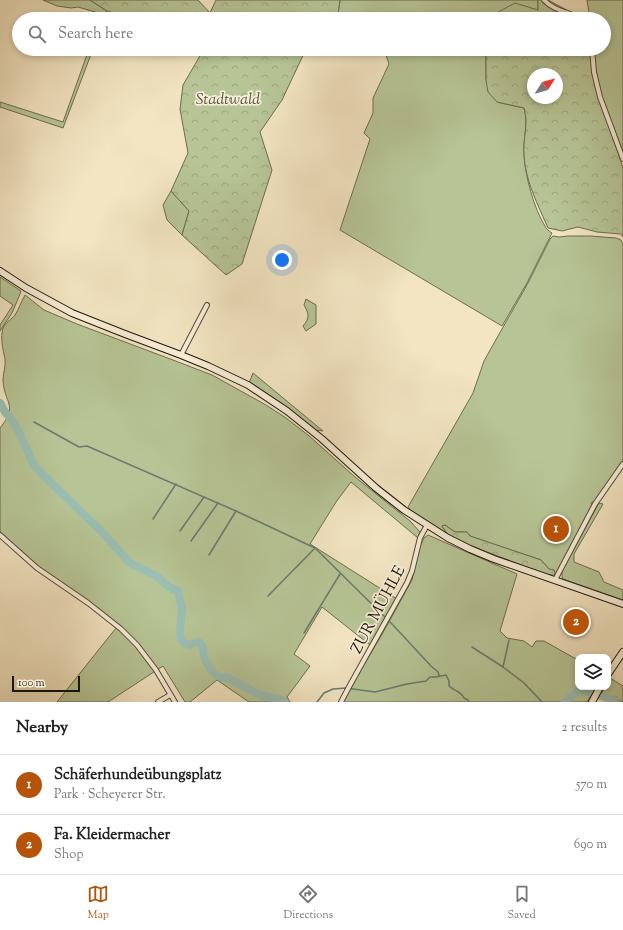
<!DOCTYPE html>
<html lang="en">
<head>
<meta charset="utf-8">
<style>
	body { margin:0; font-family:"Sorts Mill Goudy",serif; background:#f6f6f6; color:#222 }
	.controls { position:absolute; right:12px; bottom:12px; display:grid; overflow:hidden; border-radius:8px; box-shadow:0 2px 6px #0003 }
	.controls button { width:36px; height:36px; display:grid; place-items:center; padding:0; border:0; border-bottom:1px solid #e0e0e0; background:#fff; color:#222; font:20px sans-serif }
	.compass { position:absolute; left:527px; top:68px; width:36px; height:36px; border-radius:50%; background:#fff; box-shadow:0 2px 6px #0003; rotate:53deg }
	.scale { position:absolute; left:12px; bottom:10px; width:68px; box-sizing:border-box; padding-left:4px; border:2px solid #1f150b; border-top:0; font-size:11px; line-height:14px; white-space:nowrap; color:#1f150b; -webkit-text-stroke:3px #f7eed7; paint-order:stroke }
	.you { position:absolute; left:282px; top:260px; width:14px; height:14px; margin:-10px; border:3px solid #fff; border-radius:50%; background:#1a73e8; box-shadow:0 0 0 6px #1a73e833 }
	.badge { display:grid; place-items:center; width:26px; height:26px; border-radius:50%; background:#b45309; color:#fff; font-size:13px; font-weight:700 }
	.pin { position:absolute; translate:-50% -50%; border:2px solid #fff; box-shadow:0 1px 4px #0006 }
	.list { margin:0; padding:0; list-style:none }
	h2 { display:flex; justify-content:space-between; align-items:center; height:52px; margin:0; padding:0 16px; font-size:17px }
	h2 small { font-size:13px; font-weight:400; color:#767676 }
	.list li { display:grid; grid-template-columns:26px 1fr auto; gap:12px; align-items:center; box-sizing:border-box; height:60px; padding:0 16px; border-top:1px solid #e0e0e0 }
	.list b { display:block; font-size:15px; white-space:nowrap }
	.list p { margin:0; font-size:13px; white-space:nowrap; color:#767676 }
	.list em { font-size:13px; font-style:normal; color:#767676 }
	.icon { flex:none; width:22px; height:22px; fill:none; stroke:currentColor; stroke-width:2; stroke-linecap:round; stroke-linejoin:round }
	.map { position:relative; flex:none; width:623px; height:702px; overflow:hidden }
	.search { position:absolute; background:#fff; box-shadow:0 2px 6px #0003; left:12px; right:12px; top:12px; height:44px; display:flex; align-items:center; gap:10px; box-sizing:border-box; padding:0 14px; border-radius:22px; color:#767676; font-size:15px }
	.sheet { height:172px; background:#fff }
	nav { display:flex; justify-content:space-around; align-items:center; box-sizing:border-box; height:56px; border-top:1px solid #e0e0e0; background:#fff; font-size:11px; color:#767676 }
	nav a { display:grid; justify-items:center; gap:2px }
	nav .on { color:#b45309 }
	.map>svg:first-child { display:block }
	.green { fill:#b7c596; stroke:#6b6d50 }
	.forest { fill:url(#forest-crowns); stroke:#6b6d50; fill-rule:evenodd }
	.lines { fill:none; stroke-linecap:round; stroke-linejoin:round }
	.stream { stroke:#697b70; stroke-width:1.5 }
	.river { stroke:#9bbfb4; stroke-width:8 }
	.minor-casing { stroke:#544939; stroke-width:6 }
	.secondary-casing { stroke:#1f150b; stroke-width:8 }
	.minor { stroke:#f7eed7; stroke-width:4 }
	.secondary { stroke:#f7eed7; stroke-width:6 }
	.labels { text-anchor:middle; stroke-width:3.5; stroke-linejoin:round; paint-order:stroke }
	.park-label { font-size:16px; font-style:italic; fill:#54533c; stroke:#f7eed7 }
	.street-label { font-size:16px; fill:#1f150b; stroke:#f7eed7 }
</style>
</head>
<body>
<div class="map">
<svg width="623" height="702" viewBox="0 0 623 702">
	<defs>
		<pattern id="forest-crowns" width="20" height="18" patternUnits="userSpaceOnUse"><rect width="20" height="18" fill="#b7c596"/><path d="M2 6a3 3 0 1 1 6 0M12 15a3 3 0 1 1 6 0" fill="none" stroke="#9da880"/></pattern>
	</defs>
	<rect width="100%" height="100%" fill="#f3e5c2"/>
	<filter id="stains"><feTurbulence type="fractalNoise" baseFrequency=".005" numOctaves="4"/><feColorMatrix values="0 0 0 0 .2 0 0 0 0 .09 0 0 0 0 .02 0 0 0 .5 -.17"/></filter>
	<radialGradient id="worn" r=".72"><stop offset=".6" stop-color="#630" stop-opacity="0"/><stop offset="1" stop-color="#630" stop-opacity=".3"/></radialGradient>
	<g class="green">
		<polygon points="43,0 90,0 107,11 105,19 100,19 102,14 78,7 71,8 57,6"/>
		<polygon points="340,0 538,0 538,10 487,18 487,19 335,19 338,14"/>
		<polygon points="587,0 623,0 623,159 600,97 592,49 604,49 604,19 590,19"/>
		<polygon points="89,49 93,49 63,128 0,107 0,102 63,122"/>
		<path d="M380 49H486V80L497 102 524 108C525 112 526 117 526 121 526 132 523 143 524 155 525 175 534 209 545 226 546 229 549 231 552 233L527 283 502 326 340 230 370 139 364 133 373 113V98L389 64 385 52Z"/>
		<polygon points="171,191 189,211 182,235 167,220 163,205"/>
		<polygon points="553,236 559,237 568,236 590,236 616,238 621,240 623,244 623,462 596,502 592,502 591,503 592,506 557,573 555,575 555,573 549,569 541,560 470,536 467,532 455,532 445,525 442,526 448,535 412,512 408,507 473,393 484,361 489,352 528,283 550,239"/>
		<polygon points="0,277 21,291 20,294 12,313 0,331 0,325 13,305 0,296"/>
		<path d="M25 295 44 310 77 324 173 360 212 375 266 405 286 418 308 435 355 477 410 521 420 532 418 538 351 482 336 502 310 544 397 599 370 645 322 607 294 654 310 666 287 697 290 702H249L217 680 190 702H185L163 666 108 702H57L116 628 88 603 37 568 0 535V428C19 405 4 403 3 380 3 373 6 366 5 359 3 349 0 338 3 328 5 323 12 319 15 315 19 309 21 302 25 295Z"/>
		<path d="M306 299 316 305V324L306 331 303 326C310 318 309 314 304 305Z"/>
		<polygon points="253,373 323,431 316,430 278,401 249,383"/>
		<polygon points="599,503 603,504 574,554 574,562 599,572 604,582 623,590 623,600 563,579 562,577 562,571"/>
		<polygon points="428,535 517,574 500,631 507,638 524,641 532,647 536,641 544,641 578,660 578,687 596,687 587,702 342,702 381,636 412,580 419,548 424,538"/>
	</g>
	<g class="forest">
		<polygon points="90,0 198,0 210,13 216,0 340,0 338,14 335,19 326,19 322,17 321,19 136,19 107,11"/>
		<polygon points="538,0 548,0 578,16 582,19 487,19 487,18 515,3 538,10"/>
		<polygon points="204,49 306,49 282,100 260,132 272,170 242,264 226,275 182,235 189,211 171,191 188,153 180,109 183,85"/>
		<path d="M486 49H592L600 97 623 168V237L621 234 597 232 578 227 562 231 548 228C538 205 525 180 524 155 523 143 526 132 526 121 526 117 525 112 524 108L497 102 488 92 486 80ZM533 74H557V98H533Z"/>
		<polygon points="445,525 455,532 467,532 470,536 541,560 549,569 554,570 555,573 555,575 552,575 545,574 471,546 448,535 442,526"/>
		<polygon points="610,678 623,686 623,702 601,694 605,687 608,687 608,681"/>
	</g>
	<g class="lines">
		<g class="stream">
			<polyline points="34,422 79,447 87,446 236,511 315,548 393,625 431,666 438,672 439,676"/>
			<polyline points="153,519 176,484"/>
			<polyline points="180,531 204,497"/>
			<polyline points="191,541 218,503"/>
			<polyline points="209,555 236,511"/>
			<polyline points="268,596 314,549"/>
			<polyline points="304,633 340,574"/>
			<polyline points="472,647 503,667 524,683 542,702"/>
			<polyline points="503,667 509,640"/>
			<path d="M317 702 324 693 333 689 346 688 375 692 407 684 426 681 430 677H436L446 675 449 681V686C454 691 461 691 464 698L468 700 469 702"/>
		</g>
		<g class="river">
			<path d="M0 403 5 412 12 420 18 430 26 447 33 464 43 475 101 531 130 563 158 577 169 587 178 591 182 609 180 632 181 639 184 643 190 645 194 643 199 642C204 646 203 650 204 656 205 661 211 671 216 675 220 678 226 677 230 679 241 684 250 691 261 695 270 699 276 696 285 702"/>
			<path d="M565 702C569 698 575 692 581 691 591 690 606 698 615 702"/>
		</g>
		<defs>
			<g id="minor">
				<path d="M544 0C554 11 569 12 582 19"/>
				<polyline points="592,49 594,72 600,97 623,159"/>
				<polyline points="181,355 207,305"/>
				<polyline points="0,535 37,568 88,603 121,629 137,645 156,670 175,702"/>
				<polyline points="555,580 595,504 623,464"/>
				<polyline points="158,702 170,695"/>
				<polyline points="341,702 350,685 407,583 412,571 420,538 427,525"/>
			</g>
			<g id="secondary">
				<polyline points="0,271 26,288 72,313 125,334 181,355 208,366 248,385 287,411 322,439 376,488 404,510 448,538 470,549 494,559 623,604"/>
				<polyline points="608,674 623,652"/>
				<polyline points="592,702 600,687"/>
			</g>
		</defs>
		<use href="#minor" class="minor-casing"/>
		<use href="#secondary" class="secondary-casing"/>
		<use href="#minor" class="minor"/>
		<use href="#secondary" class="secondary"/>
	</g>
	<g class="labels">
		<g class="park-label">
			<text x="228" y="104">Stadtwald</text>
		</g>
		<g class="street-label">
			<text transform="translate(377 609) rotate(-62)" y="6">ZUR MÜHLE</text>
		</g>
	</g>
	<rect width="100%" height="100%" filter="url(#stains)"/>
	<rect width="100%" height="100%" fill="url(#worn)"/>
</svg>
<div class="controls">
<button><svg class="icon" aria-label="layers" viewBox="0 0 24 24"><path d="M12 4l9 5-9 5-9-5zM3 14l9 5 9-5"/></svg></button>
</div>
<svg class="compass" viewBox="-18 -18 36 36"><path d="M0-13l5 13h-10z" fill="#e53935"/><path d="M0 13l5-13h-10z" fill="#767676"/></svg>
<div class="scale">100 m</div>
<div class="you"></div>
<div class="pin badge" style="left:556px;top:529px">1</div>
<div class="pin badge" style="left:576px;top:622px">2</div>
<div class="search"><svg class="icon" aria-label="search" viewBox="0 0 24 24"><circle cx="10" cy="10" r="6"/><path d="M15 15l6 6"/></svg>Search here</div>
</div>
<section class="sheet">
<h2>Nearby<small>2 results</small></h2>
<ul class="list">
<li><span class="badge">1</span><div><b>Schäferhundeübungsplatz</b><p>Park · Scheyerer Str.</p></div><em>570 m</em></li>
<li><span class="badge">2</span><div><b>Fa. Kleidermacher</b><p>Shop</p></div><em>690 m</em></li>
</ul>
</section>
<nav>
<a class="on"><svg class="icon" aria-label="map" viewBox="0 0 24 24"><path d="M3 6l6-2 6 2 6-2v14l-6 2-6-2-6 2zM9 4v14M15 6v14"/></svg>Map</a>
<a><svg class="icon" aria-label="directions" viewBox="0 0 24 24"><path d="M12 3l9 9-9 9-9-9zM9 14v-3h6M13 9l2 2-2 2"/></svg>Directions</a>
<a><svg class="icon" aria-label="saved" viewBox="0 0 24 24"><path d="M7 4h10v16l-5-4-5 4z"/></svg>Saved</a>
</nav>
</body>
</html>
